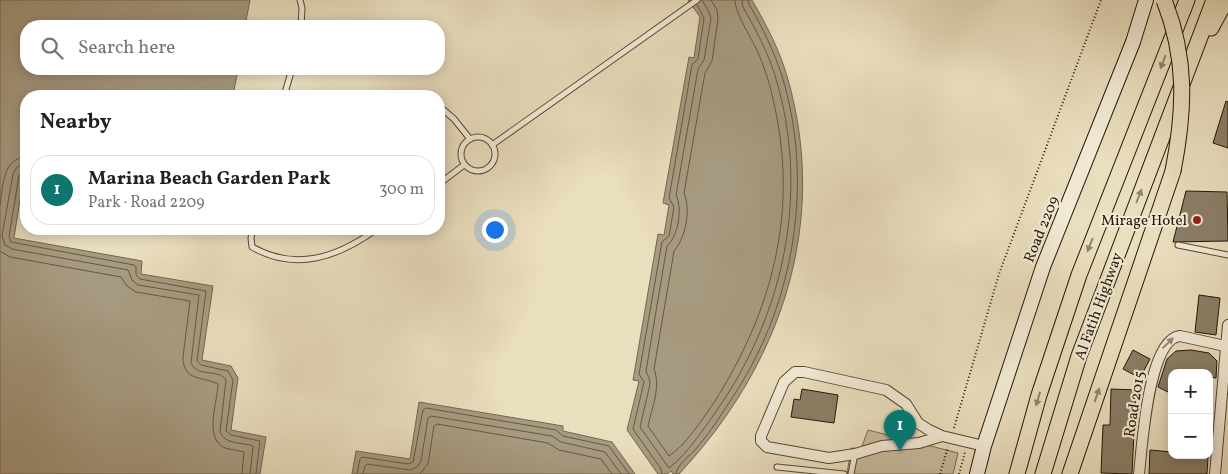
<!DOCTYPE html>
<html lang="en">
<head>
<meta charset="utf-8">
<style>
	body { margin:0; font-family:Vollkorn,serif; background:#f6f6f6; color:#202124 }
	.controls { position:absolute; right:15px; bottom:15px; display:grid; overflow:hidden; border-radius:10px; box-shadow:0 2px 12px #0003 }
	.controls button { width:45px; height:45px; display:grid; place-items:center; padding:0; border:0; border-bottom:1px solid #e0e0e0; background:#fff; color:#202124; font:25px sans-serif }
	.you { position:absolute; left:494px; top:229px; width:18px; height:18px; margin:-12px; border:4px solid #fff; border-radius:50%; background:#1a73e8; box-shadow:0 0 0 8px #1a73e833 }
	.badge { display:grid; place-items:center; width:32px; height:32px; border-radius:50%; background:#0f766e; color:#fff; font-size:16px; font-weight:700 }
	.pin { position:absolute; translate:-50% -41px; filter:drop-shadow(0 1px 2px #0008) }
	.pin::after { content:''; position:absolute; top:26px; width:18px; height:15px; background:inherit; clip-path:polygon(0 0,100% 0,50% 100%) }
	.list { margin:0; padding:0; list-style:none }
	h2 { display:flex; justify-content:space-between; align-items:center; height:65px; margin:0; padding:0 20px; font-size:21px }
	h2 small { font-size:16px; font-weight:400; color:#757577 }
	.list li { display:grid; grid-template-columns:32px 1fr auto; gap:15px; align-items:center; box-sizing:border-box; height:70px; margin:0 10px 10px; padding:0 10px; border:1px solid #e0e0e0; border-radius:20px }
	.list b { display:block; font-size:19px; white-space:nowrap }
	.list p { margin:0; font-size:16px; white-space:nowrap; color:#757577 }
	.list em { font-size:16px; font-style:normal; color:#757577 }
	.icon { flex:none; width:28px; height:28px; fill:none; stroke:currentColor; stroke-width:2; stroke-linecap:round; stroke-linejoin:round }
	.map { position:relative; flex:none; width:1228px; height:474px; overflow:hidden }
	.search { position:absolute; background:#fff; box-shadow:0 2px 12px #0003; left:20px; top:20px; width:425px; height:55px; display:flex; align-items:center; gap:12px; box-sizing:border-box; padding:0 18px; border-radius:20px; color:#757577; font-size:19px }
	.panel { position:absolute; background:#fff; box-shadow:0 2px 12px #0003; left:20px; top:90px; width:425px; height:145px; border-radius:20px }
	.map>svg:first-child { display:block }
	.green { fill:#c8bc9f; stroke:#766a53 }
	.water { fill:#a69a80; stroke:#726650 }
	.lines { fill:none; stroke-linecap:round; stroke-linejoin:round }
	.shore { stroke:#655844; stroke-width:1 }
	.building { fill:#8a7e66; stroke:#241707 }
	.lane-casing { stroke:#554935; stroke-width:7 }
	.street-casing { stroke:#554935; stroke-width:12 }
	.secondary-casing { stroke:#241707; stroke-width:16 }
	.primary-casing { stroke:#241707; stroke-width:17 }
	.path { stroke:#241707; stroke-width:2; stroke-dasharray:1 2.5; stroke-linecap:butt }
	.lane { stroke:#f1ead5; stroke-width:5 }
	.street { stroke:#f1ead5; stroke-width:10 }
	.secondary { stroke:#f1ead5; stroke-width:14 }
	.primary { stroke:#e9debe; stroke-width:15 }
	.primary-bridge-casing { stroke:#241707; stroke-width:17; stroke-linecap:butt }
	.primary-bridge { stroke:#e9debe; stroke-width:15 }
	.oneway { fill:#90846c }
	.oneway2 { fill:#958b78 }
	.poi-dot { fill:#8f2418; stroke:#f1ead5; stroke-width:2 }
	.labels { text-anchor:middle; stroke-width:4.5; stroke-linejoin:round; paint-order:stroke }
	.poi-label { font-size:15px; fill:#241707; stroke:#f1ead5; text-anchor:end }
	.street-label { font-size:15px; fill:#241707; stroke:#f1ead5 }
</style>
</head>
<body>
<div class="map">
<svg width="1228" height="474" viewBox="0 0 1228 474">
	<rect width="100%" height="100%" fill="#e9debe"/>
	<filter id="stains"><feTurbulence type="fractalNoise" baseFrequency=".004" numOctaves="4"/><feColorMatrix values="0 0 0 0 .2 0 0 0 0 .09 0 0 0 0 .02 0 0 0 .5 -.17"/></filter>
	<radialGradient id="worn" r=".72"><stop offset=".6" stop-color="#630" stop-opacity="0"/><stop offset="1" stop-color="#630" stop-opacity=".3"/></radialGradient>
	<polygon class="green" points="868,430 958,453 953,474 847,474 851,448 861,449"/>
	<g class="water">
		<polygon points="0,0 250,0 245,26 26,26 26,69 238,69 233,96 26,96 26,162 14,238 142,261 141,274 213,286 202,360 231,366 238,378 231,430 266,437 260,474 0,474"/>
		<path d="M688 0H752C766 24 779 49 787 76 830 223 781 365 679 474H673L671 471 667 474H658L627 430 639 381 633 380 658 234 664 235 669 205 663 203 689 57 694 58 700 17Z"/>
		<polygon points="419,402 563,426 563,431 612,442 635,474 352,474 356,451 410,459"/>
	</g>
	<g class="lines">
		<g class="shore">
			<path d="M702 0 709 12 711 19 704 60 698 69 676 195C683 209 678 236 667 246L646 371 649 378 650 384 640 427 669 468C689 453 713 416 727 395 787 301 808 186 776 79 769 54 756 30 743 7L742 0"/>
			<path d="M711 0 717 10 718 19 712 61 705 73 684 193C691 210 686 237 674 251L654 369C661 387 652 407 648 426L669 456C686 445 704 417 715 401 771 312 797 217 776 113 772 93 767 73 759 55 753 40 735 14 735 0"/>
			<path d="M26 164 17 167 13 174 2 236 5 245 12 249 128 270 132 280 138 285 199 295 191 363C198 378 218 368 226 380L220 432C226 445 241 442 253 446L250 474"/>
			<polyline points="26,171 22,172 19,176 9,236 11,242 134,265 136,267 136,275 140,279 206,291 197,361 201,365 228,371 233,380 226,431 231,435 260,441 256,474"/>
			<path d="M0 205C3 187 2 158 26 157"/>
			<path d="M0 251 10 257 121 277 127 286 136 292 190 301 183 357C183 382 203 376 218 384 218 401 203 438 225 448 231 450 238 450 244 452L242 474"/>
			<polyline points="357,474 360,459 362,457 408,464 413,462 423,410 426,408 556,430 563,436 609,446 629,474"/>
			<polyline points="363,474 365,466 367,464 410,470 417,467 421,461 428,418 431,416 552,436 561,442 605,452 621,474"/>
			<polyline points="420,474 428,464 434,426 437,424 548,443 559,450 601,459 612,474"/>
			<polyline points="662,474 661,469 633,429 644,382 639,374 662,242 669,236 674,207 669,198 692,65 698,59 704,18 697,5"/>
			<path d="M676 474C677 465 688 457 694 451 710 433 723 412 736 392 795 300 814 181 782 76 774 51 762 27 749 4L748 0"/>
		</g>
	</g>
	<g class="building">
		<polygon points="1226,101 1228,102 1228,148 1213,143"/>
		<polygon points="1186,191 1227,192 1228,241 1173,242"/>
		<polygon points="1199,295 1220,298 1216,335 1195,332"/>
		<polygon points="1133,350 1150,359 1140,378 1123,369"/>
		<polygon points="1191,350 1209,353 1217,361 1216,378 1209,377 1209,373 1172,373 1172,394 1158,387 1167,359 1176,351"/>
		<polygon points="802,389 838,395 834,423 791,417 794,399 800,400"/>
		<polygon points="1111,389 1136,390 1132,474 1101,473 1103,425 1110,425"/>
		<polygon points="1150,450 1172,452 1172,455 1208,457 1207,474 1149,474"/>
	</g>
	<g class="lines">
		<defs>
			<g id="lane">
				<polyline points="300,0 302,8 301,26"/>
				<polyline points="284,96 292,69"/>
				<polyline points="439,106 454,119 470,139"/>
				<circle cx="478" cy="154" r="17"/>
				<polyline points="492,145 697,0"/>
				<polyline points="439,184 464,165"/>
				<path d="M253 229 251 238 252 247C296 272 338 257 377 229"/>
				<polyline points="1178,245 1228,255"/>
				<polyline points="777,467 844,474"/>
				<polyline points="851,474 855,454"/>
			</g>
			<g id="street">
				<polyline points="942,436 919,443 882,446 855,454 829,458 767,447 761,441 761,436 784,382 795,372 804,372 886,390 906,404 918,423 929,430 942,436 984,446"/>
				<path d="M1139 474C1142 448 1148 339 1180 336L1225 346"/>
				<polyline points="1215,474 1228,325"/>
			</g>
			<polyline id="secondary" points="977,474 984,446 1043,267 1133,42 1146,0"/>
			<g id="primary">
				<polyline points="1211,28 1226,0"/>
				<polyline points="1017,474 1039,395 1079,275 1187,0"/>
				<polyline points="1043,474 1079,356 1214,0"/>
				<polyline points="1070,474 1173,171"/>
			</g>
		</defs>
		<use href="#lane" class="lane-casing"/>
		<use href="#street" class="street-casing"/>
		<use href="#secondary" class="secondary-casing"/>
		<use href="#primary" class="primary-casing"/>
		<g class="path">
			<polyline points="954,428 999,274 1101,0"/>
			<polyline points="940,474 948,447"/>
			<polyline points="959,474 965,452"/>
		</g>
		<use href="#lane" class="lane"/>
		<use href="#street" class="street"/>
		<use href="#secondary" class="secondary"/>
		<use href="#primary" class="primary"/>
		<defs>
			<path id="primary-bridge" d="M1164 0C1187 58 1185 110 1173 171"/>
		</defs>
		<use href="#primary-bridge" class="primary-bridge-casing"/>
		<use href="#primary-bridge" class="primary-bridge"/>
	</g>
	<defs><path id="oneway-solid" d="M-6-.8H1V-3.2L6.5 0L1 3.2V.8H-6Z" transform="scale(1.25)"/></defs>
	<g class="oneway">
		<use href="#oneway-solid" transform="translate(1163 62) rotate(111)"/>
		<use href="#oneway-solid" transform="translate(1139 196) rotate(-69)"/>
		<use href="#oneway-solid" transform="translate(1090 245) rotate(111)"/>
		<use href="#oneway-solid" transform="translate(1097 395) rotate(-71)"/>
		<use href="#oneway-solid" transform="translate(1038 399) rotate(106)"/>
	</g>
	<use class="oneway2" href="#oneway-solid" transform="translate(1168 343) rotate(-44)"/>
	<circle class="poi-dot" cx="1197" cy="220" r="5"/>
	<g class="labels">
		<g class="poi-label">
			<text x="1187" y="225">Mirage Hotel</text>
		</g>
		<g class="street-label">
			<text transform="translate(1041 229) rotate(-68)" y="5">Road 2209</text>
			<text transform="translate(1098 306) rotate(-70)" y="5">Al Fatih Highway</text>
			<text transform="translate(1134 404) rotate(-81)" y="5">Road 2015</text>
		</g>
	</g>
	<rect width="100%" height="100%" filter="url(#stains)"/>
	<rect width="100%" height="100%" fill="url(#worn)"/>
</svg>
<div class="controls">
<button>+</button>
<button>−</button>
</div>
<div class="you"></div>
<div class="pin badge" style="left:900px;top:451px">1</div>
<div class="search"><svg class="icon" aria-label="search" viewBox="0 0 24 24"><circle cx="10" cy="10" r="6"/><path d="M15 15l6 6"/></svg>Search here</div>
<section class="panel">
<h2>Nearby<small></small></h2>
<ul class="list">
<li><span class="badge">1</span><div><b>Marina Beach Garden Park</b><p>Park · Road 2209</p></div><em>300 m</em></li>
</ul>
</section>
</div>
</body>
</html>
